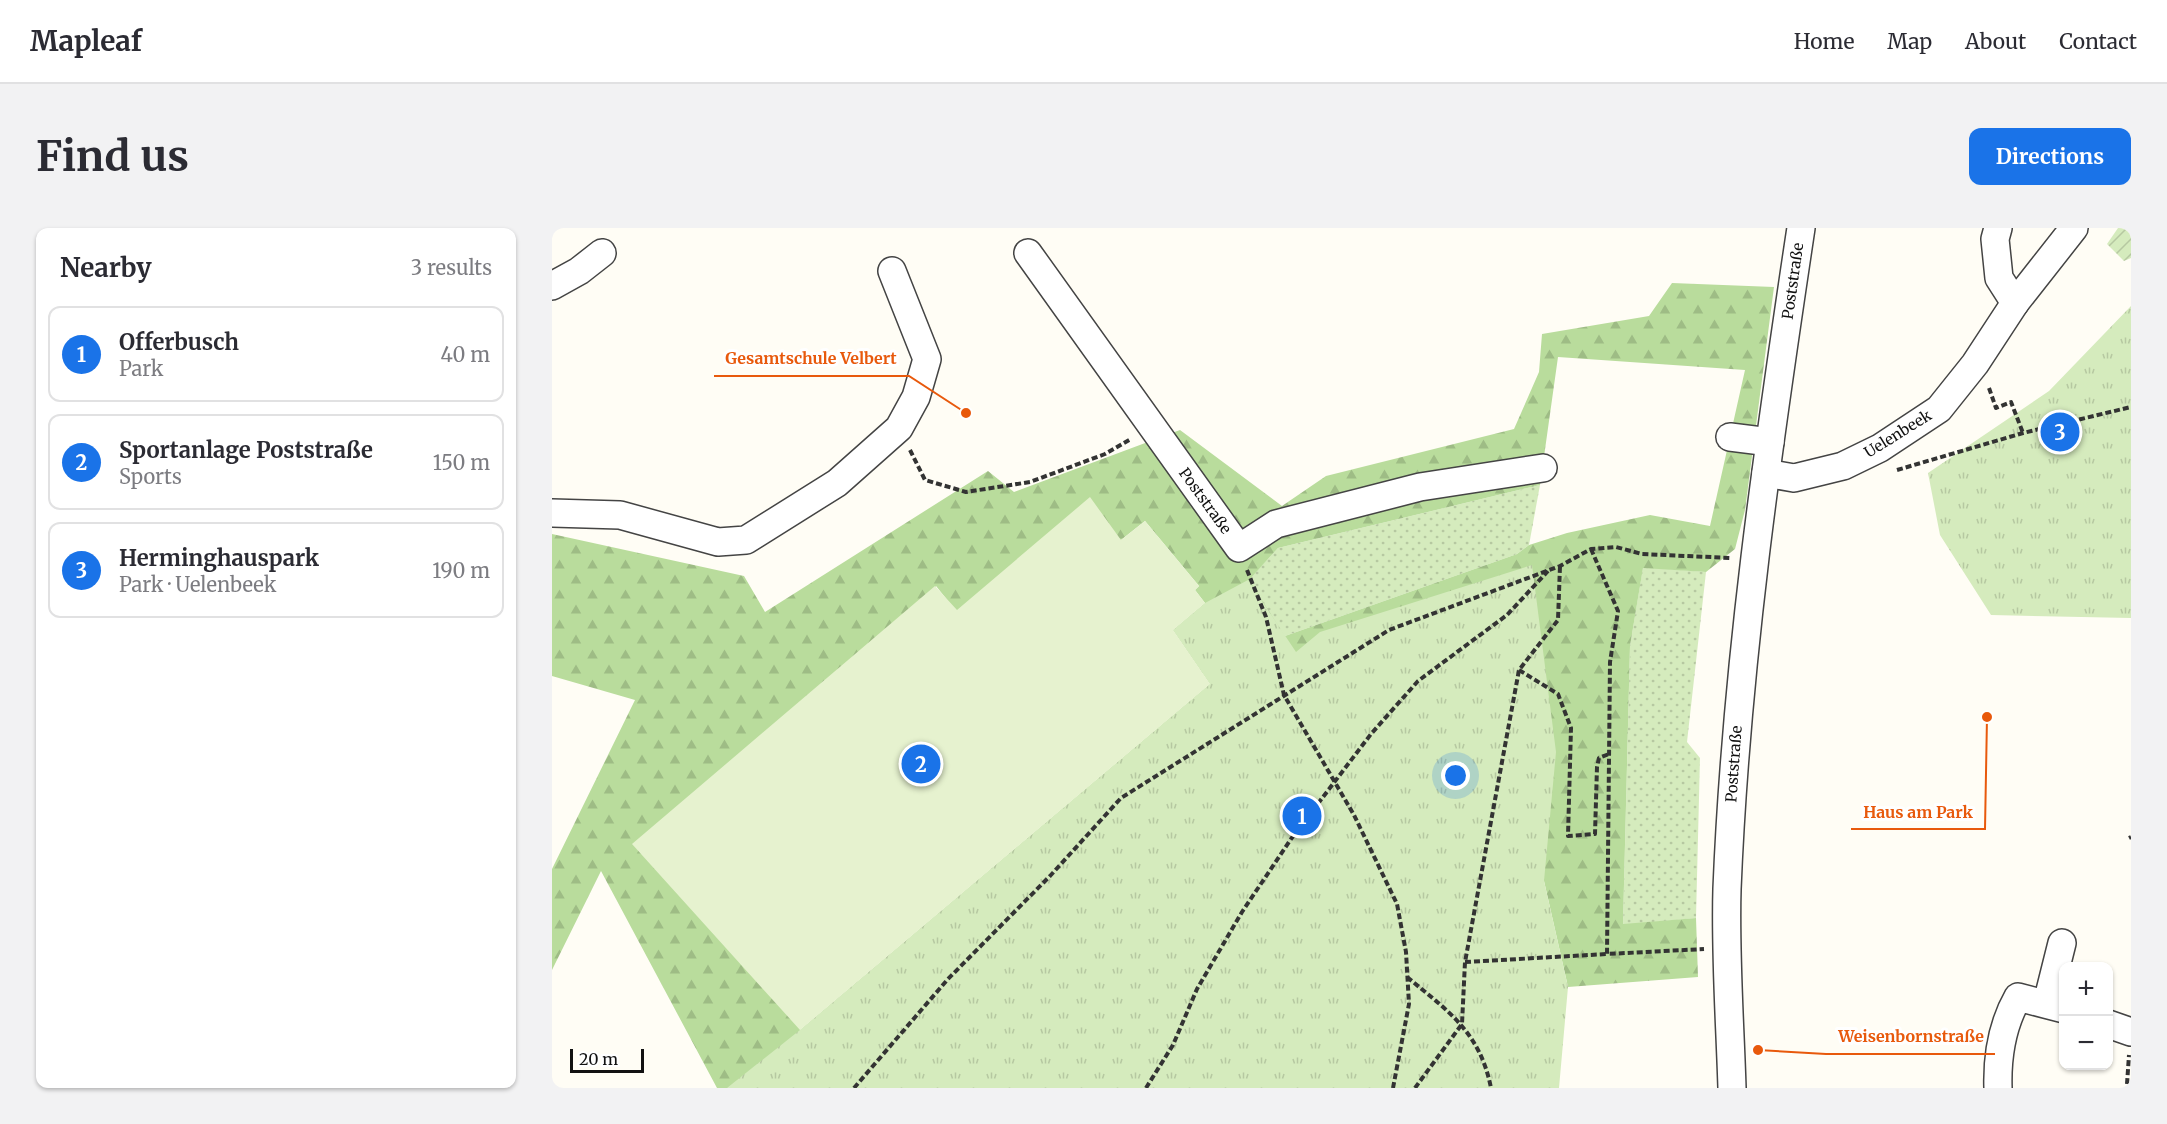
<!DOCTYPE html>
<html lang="en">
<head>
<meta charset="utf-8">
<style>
	body { margin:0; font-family:Merriweather,serif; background:#f2f2f3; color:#2b2b33 }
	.controls { position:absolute; right:18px; bottom:18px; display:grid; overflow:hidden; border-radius:12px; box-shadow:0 2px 4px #0004 }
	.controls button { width:54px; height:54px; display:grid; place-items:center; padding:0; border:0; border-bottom:2px solid #e1e1e2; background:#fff; color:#2b2b33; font:30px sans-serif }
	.scale { position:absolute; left:18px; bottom:15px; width:74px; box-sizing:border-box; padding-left:6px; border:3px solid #111; border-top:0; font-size:16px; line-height:21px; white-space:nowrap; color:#111; -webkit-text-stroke:4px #fff; paint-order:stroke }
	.you { position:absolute; left:904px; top:548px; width:21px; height:21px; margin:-15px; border:4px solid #fff; border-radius:50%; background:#1a73e8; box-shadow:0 0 0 9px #1a73e833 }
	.badge { display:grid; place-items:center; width:39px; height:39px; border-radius:50%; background:#1a73e8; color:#fff; font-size:20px; font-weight:700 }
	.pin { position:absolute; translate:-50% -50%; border:3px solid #fff; box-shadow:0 2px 6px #0006 }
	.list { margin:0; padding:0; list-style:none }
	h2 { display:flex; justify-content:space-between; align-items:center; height:78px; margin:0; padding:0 24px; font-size:26px }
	h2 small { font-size:20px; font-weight:400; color:#7c7c81 }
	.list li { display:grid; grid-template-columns:39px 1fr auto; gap:18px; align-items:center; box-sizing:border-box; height:96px; margin:0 12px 12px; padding:0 12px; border:2px solid #e1e1e2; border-radius:12px }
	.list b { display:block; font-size:22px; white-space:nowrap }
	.list p { margin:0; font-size:20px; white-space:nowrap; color:#7c7c81 }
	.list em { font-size:20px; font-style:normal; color:#7c7c81 }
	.map { position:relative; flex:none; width:1579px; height:860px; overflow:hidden; border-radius:12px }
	header { display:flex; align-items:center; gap:36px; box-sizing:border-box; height:84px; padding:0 30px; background:#fff; border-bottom:2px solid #e1e1e2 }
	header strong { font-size:28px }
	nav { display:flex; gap:33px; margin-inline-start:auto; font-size:21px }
	.intro { display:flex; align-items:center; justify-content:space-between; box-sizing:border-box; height:144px; padding:0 36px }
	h1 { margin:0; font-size:42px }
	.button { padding:15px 27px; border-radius:12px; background:#1a73e8; color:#fff; font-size:21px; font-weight:700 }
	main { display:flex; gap:36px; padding:0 36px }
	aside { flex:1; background:#fff; border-radius:12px; box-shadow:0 2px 4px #0004 }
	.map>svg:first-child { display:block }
	.grass { fill:url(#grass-dots) }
	.forest { fill:url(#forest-firs); fill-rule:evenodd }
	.park { fill:url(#park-tufts) }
	.garden { fill:url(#garden-furrows) }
	.pitch { fill:#e6f2cf }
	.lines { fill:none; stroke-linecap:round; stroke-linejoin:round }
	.minor-casing { stroke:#444; stroke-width:30 }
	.path { stroke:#333; stroke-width:4; stroke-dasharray:6 3; stroke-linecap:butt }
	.minor { stroke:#fff; stroke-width:27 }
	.labels { text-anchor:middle; stroke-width:6; stroke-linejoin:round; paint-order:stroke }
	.street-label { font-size:15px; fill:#111; stroke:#fff }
	.leader { fill:none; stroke:#e8590c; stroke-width:2 }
	.callout-dot { fill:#e8590c; stroke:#fff; stroke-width:2 }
	.callout-label { font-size:16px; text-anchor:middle; font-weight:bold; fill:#e8590c; stroke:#fff; stroke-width:6; stroke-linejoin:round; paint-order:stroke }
</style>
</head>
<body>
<header>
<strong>Mapleaf</strong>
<nav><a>Home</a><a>Map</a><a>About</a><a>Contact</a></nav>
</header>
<div class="intro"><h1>Find us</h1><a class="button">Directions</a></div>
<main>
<aside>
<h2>Nearby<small>3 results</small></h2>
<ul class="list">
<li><span class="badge">1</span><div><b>Offerbusch</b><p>Park</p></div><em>40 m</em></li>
<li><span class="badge">2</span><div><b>Sportanlage Poststraße</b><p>Sports</p></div><em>150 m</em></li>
<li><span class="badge">3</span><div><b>Herminghauspark</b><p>Park · Uelenbeek</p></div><em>190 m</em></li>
</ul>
</aside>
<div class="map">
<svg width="1579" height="860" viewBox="0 0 1579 860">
	<defs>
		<pattern id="grass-dots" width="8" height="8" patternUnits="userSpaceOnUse" patternTransform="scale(1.5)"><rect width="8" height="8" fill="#d5ebbd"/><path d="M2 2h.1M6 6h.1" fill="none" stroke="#b6c8a1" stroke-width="1.8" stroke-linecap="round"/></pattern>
		<pattern id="forest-firs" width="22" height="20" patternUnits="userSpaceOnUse" patternTransform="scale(1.5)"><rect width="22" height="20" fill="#b9dc9c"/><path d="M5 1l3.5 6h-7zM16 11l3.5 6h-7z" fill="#9ebc85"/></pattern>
		<pattern id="park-tufts" width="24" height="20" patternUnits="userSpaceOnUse" patternTransform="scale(1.5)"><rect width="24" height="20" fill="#d5ebbd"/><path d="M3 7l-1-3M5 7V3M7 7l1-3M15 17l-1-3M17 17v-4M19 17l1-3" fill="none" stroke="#b6c8a1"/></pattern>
		<pattern id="garden-furrows" width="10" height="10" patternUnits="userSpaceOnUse" patternTransform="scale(1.5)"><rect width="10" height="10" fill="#d5ebbd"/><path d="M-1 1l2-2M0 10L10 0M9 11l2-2" fill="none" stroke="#b6c8a1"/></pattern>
	</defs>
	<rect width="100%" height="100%" fill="#fffdf5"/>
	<g class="grass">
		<polygon points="988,257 977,317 965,326 733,408 696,352 726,320"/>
		<polygon points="1091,339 1154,344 1135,514 1148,530 1144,690 1071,697 1078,418"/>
	</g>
	<path class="forest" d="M1120 55 1222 59 1193 282 1183 321 1154 344 1091 340 1078 418 1071 696 1144 690 1146 749 1016 759 992 653 802 860H165L49 643 0 742V641L83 472 0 448V306L192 348 213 384 436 243 462 264 628 202 730 278 774 248 962 201 987 144 990 106 1097 88ZM1006 129 1193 142 1158 298 1098 287 1015 305 977 317 965 326 733 408 697 352 726 320 988 257ZM593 293 647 358 643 362 653 375 621 402 658 456 248 802 384 358 404 383 569 312Z"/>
	<g class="park">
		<polygon points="1579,78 1579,390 1439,387 1388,307 1376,245 1497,163"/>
		<polygon points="980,337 1004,524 992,653 1016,759 1007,860 175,860 248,802 658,456 621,402 653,375 696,352 744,424 768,404"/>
	</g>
	<polygon class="garden" points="1566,0 1579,0 1579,30 1572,33 1555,16"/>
	<polygon class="pitch" points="538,269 569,312 593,293 647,358 643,362 653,375 621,402 658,456 248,802 80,616 383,358 405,382"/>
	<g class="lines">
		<defs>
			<g id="minor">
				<polyline points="1446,0 1443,11 1447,50 1463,75"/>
				<polyline points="476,25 687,320 724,296 868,259 991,240"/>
				<polyline points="0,58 27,43 50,25"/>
				<polyline points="1178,209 1218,214"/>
				<polyline points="1214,245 1242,250 1291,238 1328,220 1387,181 1423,136 1463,75 1522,0"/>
				<polyline points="0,285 68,287 166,314 194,312 285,255 347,200 364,169 375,131 340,43"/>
				<polyline points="1495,775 1510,715"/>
				<polyline points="1556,796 1579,804"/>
				<path d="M1180 860C1178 794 1173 727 1175 661 1184 439 1216 219 1249 0"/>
				<path d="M1446 860C1445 828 1450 797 1466 769L1512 781"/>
			</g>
		</defs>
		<use href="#minor" class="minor-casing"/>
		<g class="path">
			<polyline points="1437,160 1444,180 1459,174 1471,205"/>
			<polyline points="358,222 373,252 414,264 478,254 553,226 579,211"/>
			<polyline points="1345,242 1471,205 1579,179"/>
			<polyline points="1039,321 1066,383 1058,434 1055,726 1152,721"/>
			<polyline points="695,342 714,389 732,467 802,587 845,676 854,724 857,776 841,860"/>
			<polyline points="967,442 1006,466 1019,500 1016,608 1043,606 1045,539 1047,530 1057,526"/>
			<polyline points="1577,610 1579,609"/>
			<polyline points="913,734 1055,726"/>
			<path d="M855 749C896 783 928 804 939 860"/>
			<polyline points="1575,856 1577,827"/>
			<polyline points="302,860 396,751 498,648 569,570 837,402 1008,338 1039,321 1064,319 1090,326 1179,330"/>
			<polyline points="594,860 621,817 645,761 690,684 739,611 819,506 866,453 955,387 996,343"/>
			<polyline points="863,860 910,796 913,734 967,442 1006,392 1008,338"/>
		</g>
		<use href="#minor" class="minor"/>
	</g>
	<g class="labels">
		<g class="street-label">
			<text transform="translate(1241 53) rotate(-82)" y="5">Poststraße</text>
			<text transform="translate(1346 206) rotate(-32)" y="5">Uelenbeek</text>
			<text transform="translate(653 273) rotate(54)" y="5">Poststraße</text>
			<text transform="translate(1182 536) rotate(-86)" y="5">Poststraße</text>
		</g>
	</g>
	<path class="leader" d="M414 185L357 148H162M1435 489L1433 601H1299M1206 822L1274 826H1443"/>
	<g class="callout-dot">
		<circle cx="414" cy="185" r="6"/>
		<circle cx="1435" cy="489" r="6"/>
		<circle cx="1206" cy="822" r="6"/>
	</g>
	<g class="callout-label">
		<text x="259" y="136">Gesamtschule Velbert</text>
		<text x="1366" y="590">Haus am Park</text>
		<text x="1359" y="814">Weisenbornstraße</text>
	</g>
</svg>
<div class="controls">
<button>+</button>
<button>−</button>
</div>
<div class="scale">20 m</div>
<div class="you"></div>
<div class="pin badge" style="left:750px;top:588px">1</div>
<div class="pin badge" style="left:369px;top:536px">2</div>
<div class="pin badge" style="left:1508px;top:204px">3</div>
</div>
</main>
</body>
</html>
